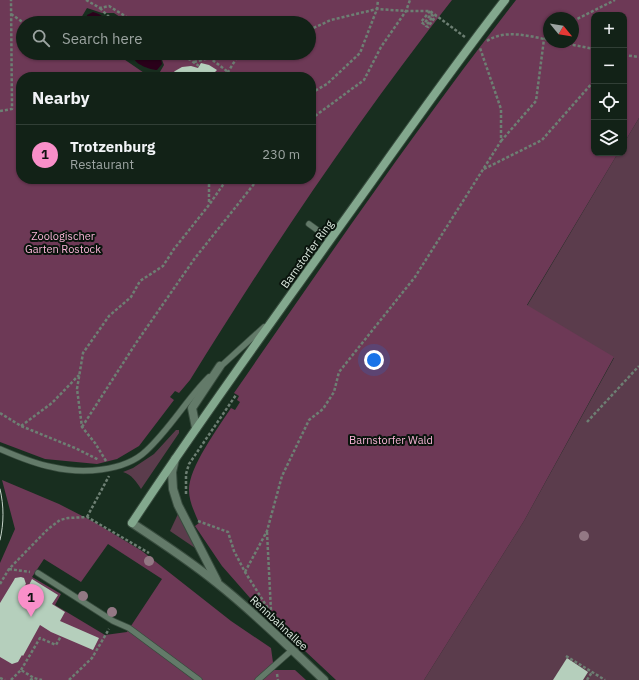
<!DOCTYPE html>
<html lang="en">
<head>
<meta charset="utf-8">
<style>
	body { margin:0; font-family:"IBM Plex Sans",sans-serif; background:#1b2a20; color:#f1f3f6 }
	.controls { position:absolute; right:12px; top:12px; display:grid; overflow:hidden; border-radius:8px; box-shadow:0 1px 3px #0004 }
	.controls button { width:36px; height:36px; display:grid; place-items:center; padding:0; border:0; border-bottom:1px solid #313f36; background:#122217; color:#f1f3f6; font:20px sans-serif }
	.compass { position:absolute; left:543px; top:12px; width:36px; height:36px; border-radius:50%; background:#122217; box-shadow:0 1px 3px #0004; rotate:120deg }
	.you { position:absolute; left:374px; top:360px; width:14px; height:14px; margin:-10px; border:3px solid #fff; border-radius:50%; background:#1a73e8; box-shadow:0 0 0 6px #1a73e833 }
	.badge { display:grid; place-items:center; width:26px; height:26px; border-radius:50%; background:#f98fc9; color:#111; font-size:13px; font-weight:700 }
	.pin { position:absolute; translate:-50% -33px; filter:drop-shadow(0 1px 2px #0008) }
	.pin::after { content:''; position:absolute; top:21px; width:14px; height:12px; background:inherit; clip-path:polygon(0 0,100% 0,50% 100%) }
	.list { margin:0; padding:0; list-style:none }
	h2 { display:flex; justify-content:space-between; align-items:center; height:52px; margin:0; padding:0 16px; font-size:17px }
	h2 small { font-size:13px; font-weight:400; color:#9ca4a1 }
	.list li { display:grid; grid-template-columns:26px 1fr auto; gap:12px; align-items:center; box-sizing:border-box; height:60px; padding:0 16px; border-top:1px solid #313f36 }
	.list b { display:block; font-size:15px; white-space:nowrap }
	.list p { margin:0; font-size:13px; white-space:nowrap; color:#9ca4a1 }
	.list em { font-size:13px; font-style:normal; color:#9ca4a1 }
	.icon { flex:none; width:22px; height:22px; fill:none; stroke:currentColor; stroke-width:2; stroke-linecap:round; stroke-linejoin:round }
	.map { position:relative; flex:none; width:639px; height:680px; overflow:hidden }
	.search { position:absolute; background:#122217; box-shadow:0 1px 3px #0004; left:16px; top:16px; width:300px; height:44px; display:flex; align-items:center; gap:10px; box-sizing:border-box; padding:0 14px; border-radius:22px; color:#9ca4a1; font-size:15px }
	.panel { position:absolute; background:#122217; box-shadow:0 1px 3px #0004; left:16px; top:72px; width:300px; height:112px; border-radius:16px }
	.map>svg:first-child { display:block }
	.green { fill:#5b3c4c }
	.forest { fill:#6d3956; fill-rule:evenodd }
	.water { fill:#2a001a }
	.building { fill:#b5cfbc }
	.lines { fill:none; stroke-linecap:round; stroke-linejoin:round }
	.service-casing { stroke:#384c3e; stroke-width:7 }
	.minor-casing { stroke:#384c3e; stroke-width:10 }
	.tertiary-casing { stroke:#384c3e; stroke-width:10 }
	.secondary-casing { stroke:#384c3e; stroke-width:10 }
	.path { stroke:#6d7f73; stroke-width:2.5; stroke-dasharray:3 2; stroke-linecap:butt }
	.service { stroke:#637a69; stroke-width:5.5 }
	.minor { stroke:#637a69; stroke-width:8 }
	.tertiary { stroke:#637a69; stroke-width:8 }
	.secondary { stroke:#83a88e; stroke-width:8 }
	.tram { stroke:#c5d3c9; stroke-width:1 }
	.tree { fill:#937884 }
	.labels { text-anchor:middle; stroke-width:4; stroke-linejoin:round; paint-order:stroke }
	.park-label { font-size:11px; fill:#f8b5d7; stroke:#0a140d }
	.street-label { font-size:11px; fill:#ddeae0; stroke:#0a140d }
</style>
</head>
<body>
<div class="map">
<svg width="639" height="680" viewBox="0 0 639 680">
	<rect width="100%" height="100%" fill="#182e1f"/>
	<g class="green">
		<polygon points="639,118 639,680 424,680 524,521 614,358 527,306 618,153 624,153 624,143"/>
		<path d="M176 430H179V433L141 489C136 481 132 475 123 472L133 468 154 454Z"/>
		<polygon points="178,514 198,550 170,531"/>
	</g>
	<g class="forest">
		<path d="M0 0H452C357 121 271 249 190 380L179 393 175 391 170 397 174 400 139 446 117 459 97 464 45 459 0 442ZM87 8 102 13H114L120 17V23H309V53H155L161 57 164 65 157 77H311V179H21V77H150L115 53H23V23H78Z"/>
		<path d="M516 0H639V118L624 143V15H594V153H618L527 305 614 357 524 521 424 680H336L258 607 222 566 195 526 199 523C195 513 189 502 189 490 189 467 218 428 231 408L235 410 240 402 237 400 239 396 234 393C326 260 417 127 516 0ZM549 18H573V42H549Z"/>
		<path d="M2 480 59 504 94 522 142 551 231 621 271 648 274 670H295L306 680H0V563L15 529ZM108 544 162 579 127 632 105 635 55 605 61 594 32 577 44 559 81 582Z"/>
	</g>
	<g class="water">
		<path d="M93 12C99 14 105 16 107 23H86L87 15Z"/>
		<path d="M133 53H151L161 59 162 64 157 70C152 70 137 65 135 60 133 58 133 55 133 53Z"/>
	</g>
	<g class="building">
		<polygon points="201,63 209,65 217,70 210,77 168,77 175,71 182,67 191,66 198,68"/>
		<polygon points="21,577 24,578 26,584 25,585 28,587 32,579 58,595 52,604 65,612 60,621 99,638 93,650 51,632 40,625 23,656 22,655 18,662 12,664 0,657 0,603 14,580 15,578"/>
		<polygon points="567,658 588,672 583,680 553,680"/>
	</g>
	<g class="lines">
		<defs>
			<g id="service">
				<polyline points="309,224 331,240"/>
				<polyline points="219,368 264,327"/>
				<path d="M0 449C16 456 35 464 52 467 81 474 124 472 146 451 170 429 186 400 209 377"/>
				<polyline points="38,573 113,621 129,628 199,680"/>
				<polyline points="258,680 292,650"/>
			</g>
			<polyline id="minor" points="196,428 192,408 220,366"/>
			<g id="tertiary">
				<polyline points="175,459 172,472 173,489 178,505 217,581"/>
				<path d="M132 523C161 542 190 561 217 583 255 613 289 647 324 680"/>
			</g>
			<path id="secondary" d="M132 523C195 427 263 334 330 240 388 160 444 78 505 0"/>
		</defs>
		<use href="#service" class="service-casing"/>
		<use href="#minor" class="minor-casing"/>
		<use href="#tertiary" class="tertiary-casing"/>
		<use href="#secondary" class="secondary-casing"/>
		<g class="path">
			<polyline points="86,0 100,8 109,6 136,23"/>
			<polyline points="100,8 112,20 109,23"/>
			<polyline points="430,11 421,22 424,24 431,14 433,16 426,26 428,27 436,16"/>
			<polyline points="11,14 24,23"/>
			<polyline points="573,21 615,0"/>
			<polyline points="123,23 125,16"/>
			<polyline points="309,30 331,20 377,9 406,11 430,11 465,37"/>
			<path d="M487 41C505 29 529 36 549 40"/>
			<polyline points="558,42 594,49"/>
			<polyline points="180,53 199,66"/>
			<polyline points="624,55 639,57"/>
			<polyline points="194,62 210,58 228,72"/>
			<polyline points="212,75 218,77"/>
			<polyline points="225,77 236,59 248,53"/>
			<polyline points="311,93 327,84 360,53 377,9 378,0"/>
			<polyline points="0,111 12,109 11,0"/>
			<polyline points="311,119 364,80 381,47 406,11 410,0"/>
			<polyline points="501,141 536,101 544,39 549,36"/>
			<polyline points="484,169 542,140 594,81"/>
			<polyline points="209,179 209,204"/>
			<polyline points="0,413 21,426 75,448 99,460"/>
			<polyline points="587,422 639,366"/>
			<polyline points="21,426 52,403 79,375"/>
			<polyline points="82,427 136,343 195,258 258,179"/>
			<polyline points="106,461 95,443 82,427 77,389 83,353 109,316 131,297 140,281 163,266 174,249 209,205 227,179"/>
			<polyline points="186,494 186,474 189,464 236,395"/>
			<polyline points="87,517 109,476"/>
			<polyline points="198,521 228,532 234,551 245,572 271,613 287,627"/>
			<polyline points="267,532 271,611"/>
			<polyline points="9,569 30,572"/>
			<polyline points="245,572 267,531 282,476 309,420 323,409 334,392 339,372 415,277 501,141 501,109 480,48"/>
			<polyline points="0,584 9,569 48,529 60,520 68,518 87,517 149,553"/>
			<polyline points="566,656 605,680"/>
			<polyline points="21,670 40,638 56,645 61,636"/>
			<polyline points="277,674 278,680"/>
			<polyline points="0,678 5,680"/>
			<polyline points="11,680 21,670 34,678"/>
			<polyline points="30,680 34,678 42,680"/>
			<polyline points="69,680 92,658 109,629"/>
			<polyline points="587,680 592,672"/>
		</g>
		<use href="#service" class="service"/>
		<use href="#minor" class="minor"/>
		<use href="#tertiary" class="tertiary"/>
		<use href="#secondary" class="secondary"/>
		<path class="tram" d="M0 489C4 506 4 523 0 540"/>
	</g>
	<g class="tree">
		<circle cx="584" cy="536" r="5"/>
		<circle cx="149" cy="561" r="5"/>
		<circle cx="83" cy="596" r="5"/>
		<circle cx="112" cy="612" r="5"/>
	</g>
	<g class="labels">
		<g class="park-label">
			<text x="63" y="240">Zoologischer<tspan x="63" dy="13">Garten Rostock</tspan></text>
			<text x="391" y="444">Barnstorfer Wald</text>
		</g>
		<g class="street-label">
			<text transform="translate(307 254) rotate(-54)" y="4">Barnstorfer Ring</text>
			<text transform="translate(279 623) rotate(43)" y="4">Rennbahnallee</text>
		</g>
	</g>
</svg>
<div class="controls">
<button>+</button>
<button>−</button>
<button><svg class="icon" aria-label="locate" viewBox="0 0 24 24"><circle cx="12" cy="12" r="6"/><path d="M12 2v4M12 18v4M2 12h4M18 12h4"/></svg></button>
<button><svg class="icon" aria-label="layers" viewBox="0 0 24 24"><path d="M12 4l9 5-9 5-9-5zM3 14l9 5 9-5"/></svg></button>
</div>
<svg class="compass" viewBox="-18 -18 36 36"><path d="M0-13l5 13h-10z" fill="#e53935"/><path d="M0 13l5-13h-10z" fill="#9ca4a1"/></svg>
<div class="you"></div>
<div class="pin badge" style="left:31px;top:617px">1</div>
<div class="search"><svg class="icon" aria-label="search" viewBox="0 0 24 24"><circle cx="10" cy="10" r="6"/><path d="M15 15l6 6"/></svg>Search here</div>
<section class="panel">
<h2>Nearby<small></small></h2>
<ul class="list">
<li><span class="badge">1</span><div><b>Trotzenburg</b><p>Restaurant</p></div><em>230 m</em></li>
</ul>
</section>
</div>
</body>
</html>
